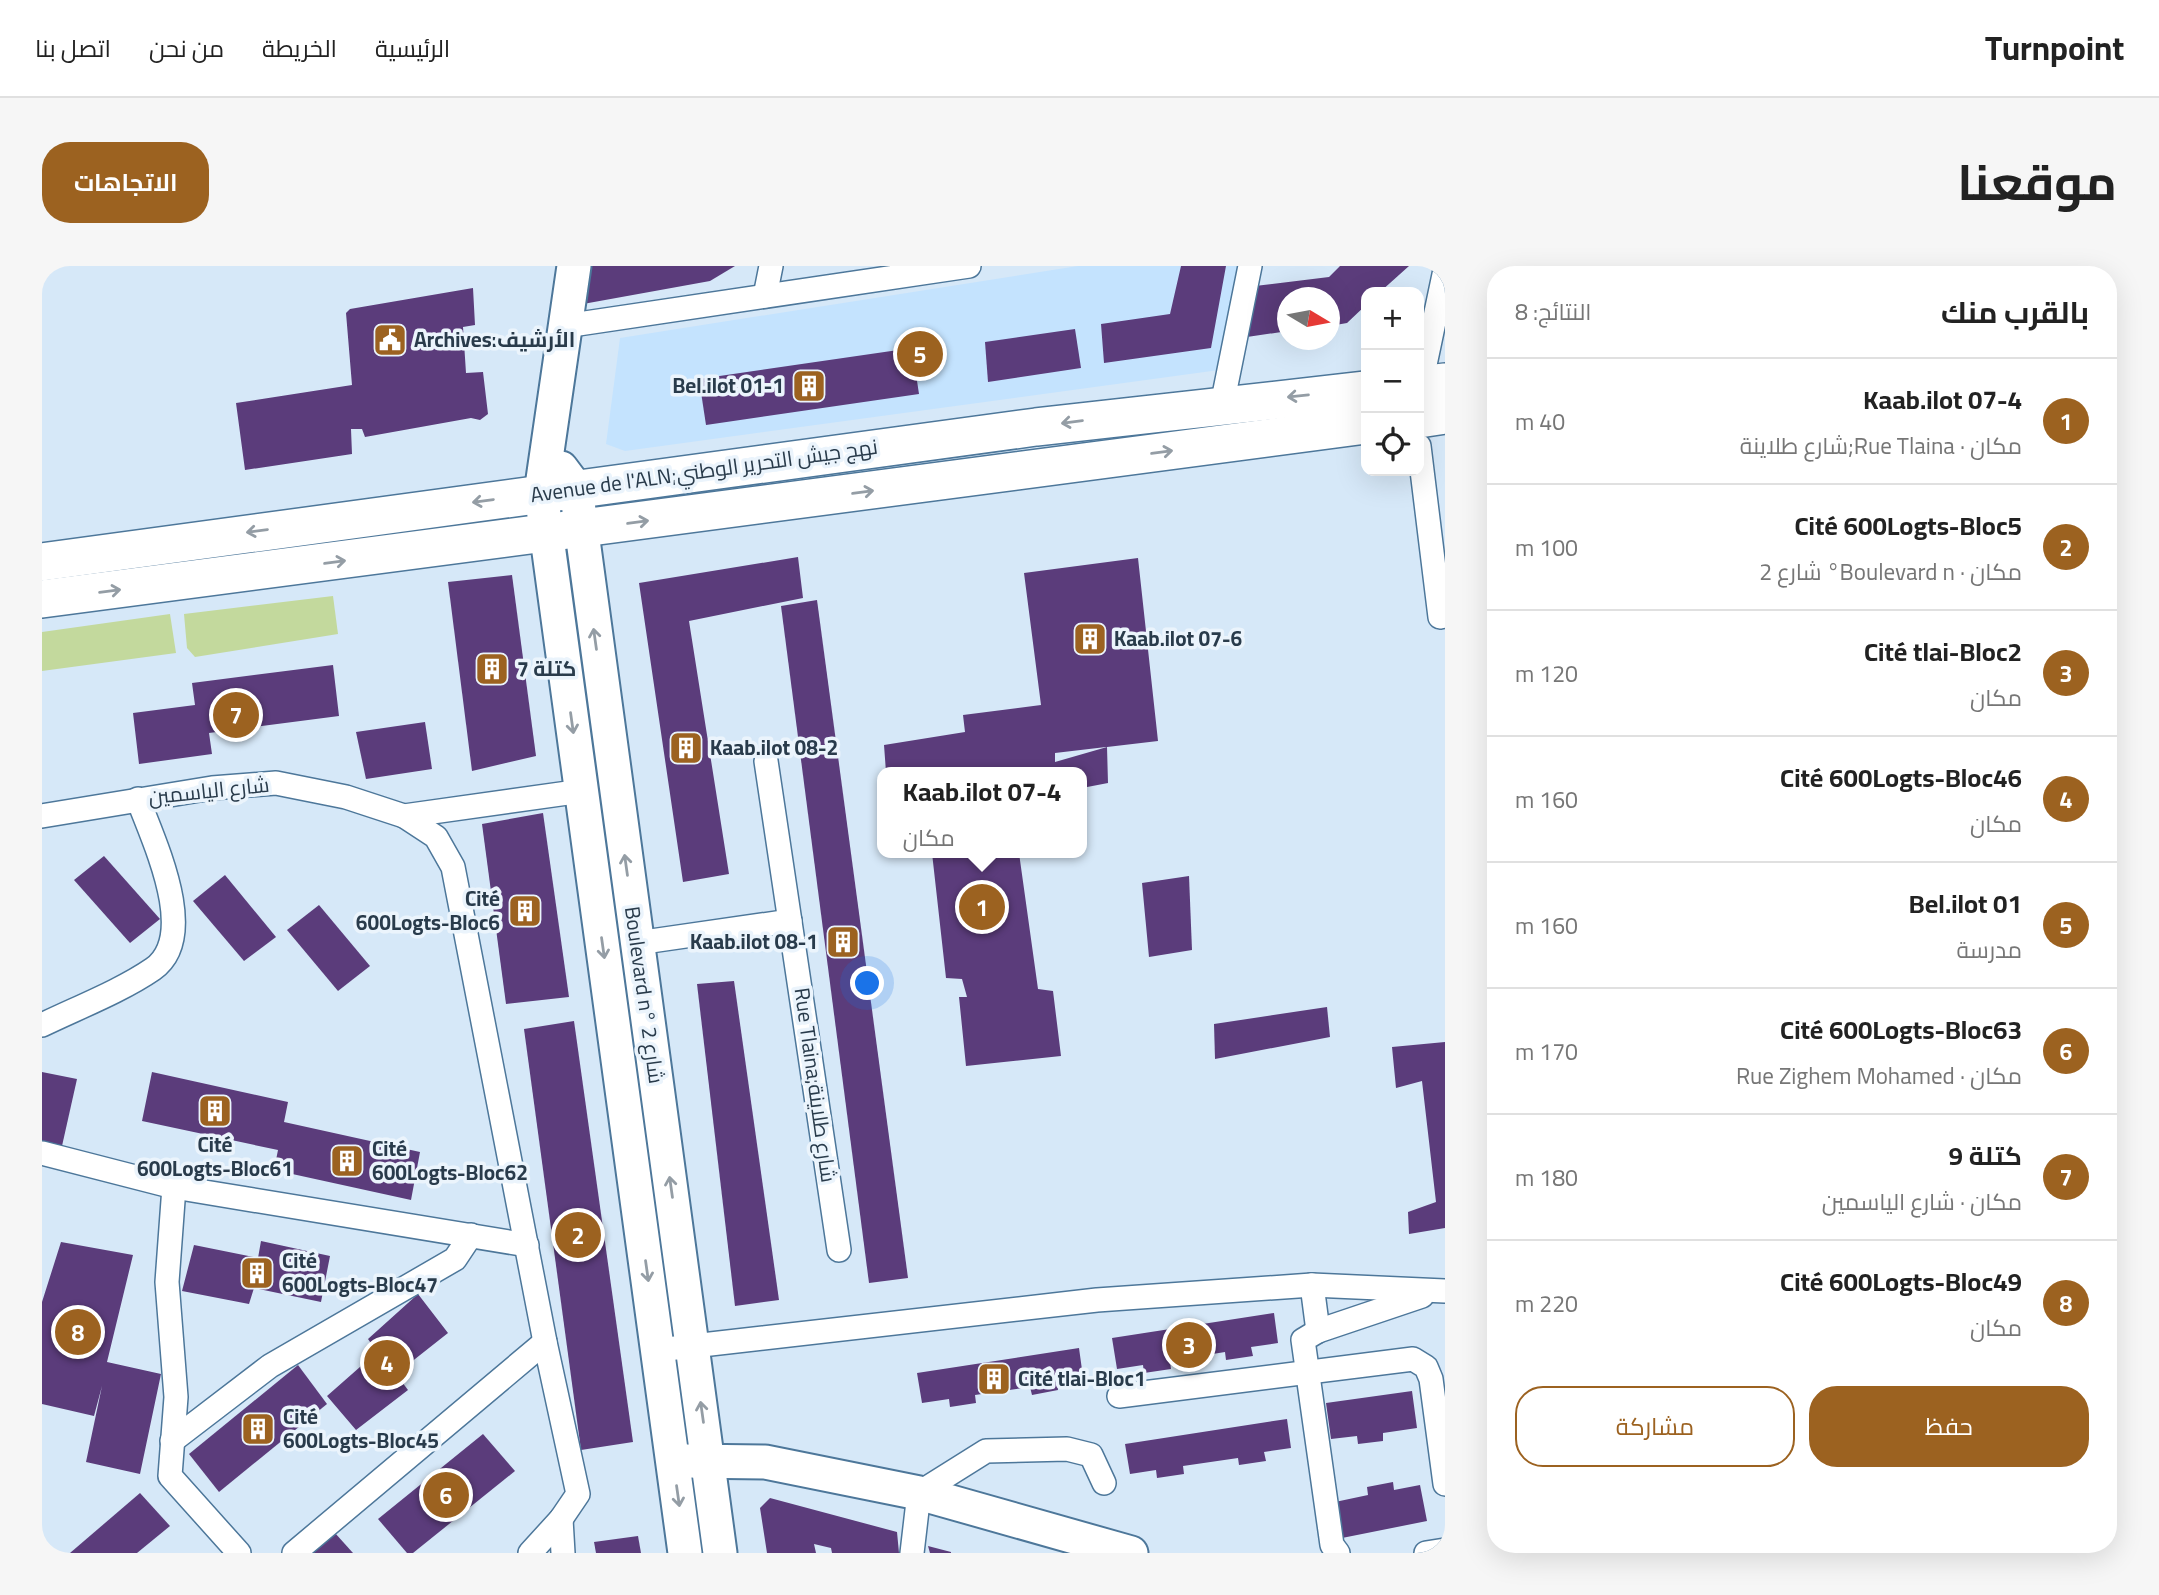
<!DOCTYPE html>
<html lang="ar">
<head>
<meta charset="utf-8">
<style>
	body { margin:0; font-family:Georgia,Cairo,serif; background:#f6f6f6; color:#222; direction:rtl }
	.controls { position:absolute; right:21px; top:21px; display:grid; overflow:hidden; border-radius:14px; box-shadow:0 7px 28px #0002 }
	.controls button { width:63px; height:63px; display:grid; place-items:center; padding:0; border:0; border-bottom:2px solid #e0e0e0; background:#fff; color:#222; font:35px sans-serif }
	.compass { position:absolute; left:1235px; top:21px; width:63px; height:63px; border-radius:50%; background:#fff; box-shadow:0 7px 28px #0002; rotate:100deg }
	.you { position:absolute; left:826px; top:718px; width:24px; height:24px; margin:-18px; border:5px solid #fff; border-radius:50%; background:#1a73e8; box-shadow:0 0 0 10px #1a73e833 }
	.badge { display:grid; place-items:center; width:46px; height:46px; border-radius:50%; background:#9c6220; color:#fff; font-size:23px; font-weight:700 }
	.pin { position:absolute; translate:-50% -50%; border:4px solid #fff; box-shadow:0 2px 7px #0006 }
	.popup { position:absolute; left:835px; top:501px; width:210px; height:91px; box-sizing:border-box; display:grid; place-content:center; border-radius:14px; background:#fff; filter:drop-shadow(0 2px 5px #0005); font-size:23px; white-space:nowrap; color:#767676 }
	.popup b { font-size:26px; color:#222 }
	.popup::after { content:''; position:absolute; left:50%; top:100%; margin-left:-14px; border:14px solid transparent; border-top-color:#fff }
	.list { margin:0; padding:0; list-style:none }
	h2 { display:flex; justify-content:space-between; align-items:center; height:91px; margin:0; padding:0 28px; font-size:30px }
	h2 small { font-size:23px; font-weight:400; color:#767676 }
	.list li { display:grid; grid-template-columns:46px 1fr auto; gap:21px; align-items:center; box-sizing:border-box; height:126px; padding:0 28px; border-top:2px solid #e0e0e0 }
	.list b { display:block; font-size:26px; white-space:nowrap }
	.list p { margin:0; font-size:23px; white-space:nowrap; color:#767676 }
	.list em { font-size:23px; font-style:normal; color:#767676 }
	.actions { display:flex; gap:14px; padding:21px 28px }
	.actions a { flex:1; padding:16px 0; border:2px solid #9c6220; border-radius:28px; text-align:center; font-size:24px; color:#9c6220 }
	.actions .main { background:#9c6220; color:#fff }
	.icon { flex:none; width:38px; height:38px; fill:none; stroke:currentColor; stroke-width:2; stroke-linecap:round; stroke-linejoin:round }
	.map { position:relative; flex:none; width:1403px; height:1287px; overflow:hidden; direction:ltr; border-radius:28px }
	header { display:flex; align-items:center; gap:42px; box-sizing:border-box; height:98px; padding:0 35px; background:#fff; border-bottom:2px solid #e0e0e0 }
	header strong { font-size:33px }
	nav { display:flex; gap:38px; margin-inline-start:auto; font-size:24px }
	.intro { display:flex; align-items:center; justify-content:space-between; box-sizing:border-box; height:168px; padding:0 42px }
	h1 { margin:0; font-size:49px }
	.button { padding:18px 32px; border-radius:28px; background:#9c6220; color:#fff; font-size:24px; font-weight:700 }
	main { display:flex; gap:42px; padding:0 42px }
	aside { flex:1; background:#fff; border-radius:28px; box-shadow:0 7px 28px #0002 }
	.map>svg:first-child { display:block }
	.built { fill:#c4e3fe }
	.green { fill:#c3d99d }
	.building { fill:#5b3c7b; fill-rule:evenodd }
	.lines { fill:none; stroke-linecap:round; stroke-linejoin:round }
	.street-casing { stroke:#4d779a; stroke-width:26 }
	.secondary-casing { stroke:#4d779a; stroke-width:37 }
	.primary-casing { stroke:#4d779a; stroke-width:40 }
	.street { stroke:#fff; stroke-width:23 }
	.secondary { stroke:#fff; stroke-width:33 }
	.primary { stroke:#fff; stroke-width:37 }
	.oneway { stroke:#949da5 }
	.labels { text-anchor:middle; stroke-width:7; stroke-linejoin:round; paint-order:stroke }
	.poi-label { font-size:21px; font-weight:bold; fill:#293b4b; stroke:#ebf4fc; text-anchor:start }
	.street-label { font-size:21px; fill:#293b4b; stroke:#ebf4fc }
</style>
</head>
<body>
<header>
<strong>Turnpoint</strong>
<nav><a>الرئيسية</a><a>الخريطة</a><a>من نحن</a><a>اتصل بنا</a></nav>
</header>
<div class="intro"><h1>موقعنا</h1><a class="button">الاتجاهات</a></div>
<main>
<aside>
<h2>بالقرب منك<small>النتائج: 8</small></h2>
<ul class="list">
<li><span class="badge">1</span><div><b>Kaab.ilot 07-4</b><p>مكان · Rue Tlaina;شارع طلاينة</p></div><em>40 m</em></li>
<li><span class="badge">2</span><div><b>Cité 600Logts-Bloc5</b><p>مكان · Boulevard n° شارع 2</p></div><em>100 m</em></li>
<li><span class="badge">3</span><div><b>Cité tlai-Bloc2</b><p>مكان</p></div><em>120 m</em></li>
<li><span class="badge">4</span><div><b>Cité 600Logts-Bloc46</b><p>مكان</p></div><em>160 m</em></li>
<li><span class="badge">5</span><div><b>Bel.ilot 01</b><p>مدرسة</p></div><em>160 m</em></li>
<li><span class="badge">6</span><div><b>Cité 600Logts-Bloc63</b><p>مكان · Rue Zighem Mohamed</p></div><em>170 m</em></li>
<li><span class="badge">7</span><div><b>كتلة 9</b><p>مكان · شارع الياسمين</p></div><em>180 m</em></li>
<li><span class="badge">8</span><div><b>Cité 600Logts-Bloc49</b><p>مكان</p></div><em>220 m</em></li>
</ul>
<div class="actions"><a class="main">حفظ</a><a>مشاركة</a></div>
</aside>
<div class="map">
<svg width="1403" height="1287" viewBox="0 0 1403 1287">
	<rect width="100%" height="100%" fill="#d6e8f8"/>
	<polygon class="built" points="1036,0 1199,0 1177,104 583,185 564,178 578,72"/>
	<g class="green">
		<polygon points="291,330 296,368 153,391 145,382 142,348"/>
		<polygon points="128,348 134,387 0,405 0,366"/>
	</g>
	<g class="building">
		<polygon points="547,0 693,0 668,15 541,38"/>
		<polygon points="1139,0 1184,0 1169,82 1062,97 1059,58 1128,48"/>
		<polygon points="1298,0 1367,0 1338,26 1324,26 1324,39 1305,57 1288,60 1288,32 1246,32 1246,65 1205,71 1213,20 1287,11"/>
		<polygon points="431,22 433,59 421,61 424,107 441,106 446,148 438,154 429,152 323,171 320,163 309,163 310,188 203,204 194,137 310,119 304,47 308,43"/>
		<polygon points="1033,63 1039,102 946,116 943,76"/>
		<polygon points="870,82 877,128 664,159 657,113"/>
		<polygon points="756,291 761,332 647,355 687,608 641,616 597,317"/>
		<path d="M1096 292 1116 475 1065 481 1066 517 1040 522V506H844L842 479 923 466 921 449 999 439 982 307ZM1064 481H1065L1013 496V487Z"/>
		<polygon points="470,309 494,490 430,505 406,316"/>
		<polygon points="775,334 866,1012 827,1017 739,340"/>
		<polygon points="291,399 297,450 167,467 170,488 97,498 91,447 153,439 150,417"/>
		<polygon points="383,456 390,503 324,513 314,466"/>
		<polygon points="501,547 527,731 464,738 440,558"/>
		<polygon points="890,587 977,587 996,723 1011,725 1019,790 924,800 917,731 925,731 920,713 904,712"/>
		<polygon points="62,590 118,653 88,677 32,614"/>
		<polygon points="183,609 234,671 202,695 151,635"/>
		<polygon points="1147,610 1150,684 1107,691 1100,617"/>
		<polygon points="277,639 328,700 296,725 245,664"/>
		<polygon points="692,715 737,1034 693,1040 655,718"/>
		<polygon points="1285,741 1288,771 1173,793 1172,758"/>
		<polygon points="532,755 591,1176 539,1184 482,763"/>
		<polygon points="1403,776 1403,962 1367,968 1366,946 1394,936 1380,815 1354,822 1350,781"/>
		<polygon points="0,806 35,813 20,880 0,875"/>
		<polygon points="110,806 246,836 242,856 378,886 369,934 232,904 236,884 100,855"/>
		<polygon points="219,975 288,990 279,1036 212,1022 207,1038 140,1025 152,979 216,992"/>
		<polygon points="19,976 91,989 65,1096 119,1108 98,1208 44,1196 60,1120 52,1150 0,1138 0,1036"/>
		<polygon points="376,1028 406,1067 354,1108 366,1124 314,1164 285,1130 335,1086 326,1073"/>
		<polygon points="1232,1047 1236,1077 1209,1081 1211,1090 1184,1094 1183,1086 1128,1095 1129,1103 1102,1107 1101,1099 1075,1103 1070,1072"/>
		<polygon points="1037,1082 1041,1111 1015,1115 1016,1124 990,1129 988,1121 933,1129 934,1137 908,1141 907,1133 880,1137 875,1107"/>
		<polygon points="256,1099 285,1138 177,1226 147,1188"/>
		<polygon points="1370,1125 1375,1162 1341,1167 1341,1175 1316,1178 1315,1170 1289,1173 1284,1137"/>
		<polygon points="1245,1153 1249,1182 1222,1186 1224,1195 1197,1199 1196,1192 1141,1200 1142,1208 1115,1212 1114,1204 1088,1208 1083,1178"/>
		<polygon points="441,1168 473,1205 371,1287 365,1287 336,1253"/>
		<polygon points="1351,1216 1352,1224 1378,1219 1385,1255 1300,1272 1293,1236 1326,1229 1325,1221"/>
		<polygon points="98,1227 128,1260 95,1287 28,1287"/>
		<polygon points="728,1232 855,1266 857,1287 790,1287 789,1282 772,1278 774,1287 725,1287 718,1242"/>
		<polygon points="293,1267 311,1287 268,1287"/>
		<polygon points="596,1270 599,1287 554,1287 552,1276"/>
		<polygon points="886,1280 909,1286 909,1287 888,1287"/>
	</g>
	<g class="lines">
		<defs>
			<g id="street">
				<polyline points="723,30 729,0"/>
				<polyline points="523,60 927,0"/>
				<polyline points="1377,127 1403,4"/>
				<polyline points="1180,139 1208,0"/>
				<polyline points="1377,180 1398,351 1403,350"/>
				<polyline points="724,495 797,984"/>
				<polyline points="0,550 170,522 234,517 304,531 362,550 540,525"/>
				<polyline points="362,550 394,571 411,601 503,1076 536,1228 519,1253 488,1287"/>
				<polyline points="595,677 748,655"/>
				<path d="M0 759C35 742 79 725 111 703 158 670 111 574 96 533"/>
				<polyline points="0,887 132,921 485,979"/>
				<polyline points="132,921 125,1016 134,1131 128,1210 197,1287"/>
				<polyline points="1270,1019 1276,1065"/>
				<polyline points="616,1084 1055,1034 1270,1019 1403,1025"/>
				<polyline points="1077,1130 1371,1093 1384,1101 1389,1113 1403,1218"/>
				<polyline points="130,1175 228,1100 413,993 429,969"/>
				<polyline points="519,1253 521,1287"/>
				<polyline points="252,1287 503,1076"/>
				<polyline points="870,1287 877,1227 944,1185 1025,1183 1049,1189 1062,1217"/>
				<polyline points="1296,1287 1290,1279 1261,1074 1276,1065 1380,1030"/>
				<polyline points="1384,1287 1403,1284"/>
			</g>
			<g id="secondary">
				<polyline points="532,0 499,227 643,1287"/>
				<polyline points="519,202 534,222 678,1287"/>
				<polyline points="644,1195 723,1196 877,1227 1089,1287"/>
			</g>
			<g id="primary">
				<polyline points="1377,119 1403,116"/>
				<polyline points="1377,153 1403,149"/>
				<polyline points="0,296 994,161 1324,124"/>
				<polyline points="0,333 1324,159"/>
			</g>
		</defs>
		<use href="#street" class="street-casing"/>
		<use href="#secondary" class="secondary-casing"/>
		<use href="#primary" class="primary-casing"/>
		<use href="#street" class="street"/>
		<use href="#secondary" class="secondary"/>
		<use href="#primary" class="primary"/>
	</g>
	<defs><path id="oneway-shaft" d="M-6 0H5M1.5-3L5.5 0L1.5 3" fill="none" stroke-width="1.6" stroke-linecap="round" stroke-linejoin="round" transform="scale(1.75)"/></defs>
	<g class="oneway">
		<use href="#oneway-shaft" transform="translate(1256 130) rotate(174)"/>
		<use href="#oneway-shaft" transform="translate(1030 156) rotate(173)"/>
		<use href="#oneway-shaft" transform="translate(1120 186) rotate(-8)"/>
		<use href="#oneway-shaft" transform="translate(821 226) rotate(-8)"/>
		<use href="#oneway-shaft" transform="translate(441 235) rotate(172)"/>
		<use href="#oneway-shaft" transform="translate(596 256) rotate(-8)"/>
		<use href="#oneway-shaft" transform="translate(215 265) rotate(172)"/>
		<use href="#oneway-shaft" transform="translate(293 296) rotate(-8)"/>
		<use href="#oneway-shaft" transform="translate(68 325) rotate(-7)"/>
		<use href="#oneway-shaft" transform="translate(553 373) rotate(-98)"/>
		<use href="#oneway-shaft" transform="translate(530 457) rotate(82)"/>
		<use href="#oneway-shaft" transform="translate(584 599) rotate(-98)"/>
		<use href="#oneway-shaft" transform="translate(561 682) rotate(82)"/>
		<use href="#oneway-shaft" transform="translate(629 921) rotate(-98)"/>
		<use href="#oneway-shaft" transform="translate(605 1005) rotate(82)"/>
		<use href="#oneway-shaft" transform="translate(660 1146) rotate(-98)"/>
		<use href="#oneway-shaft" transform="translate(636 1230) rotate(82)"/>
	</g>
	<defs>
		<symbol id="civic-square" viewBox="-11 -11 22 22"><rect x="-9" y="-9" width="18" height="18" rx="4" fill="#9c6220" stroke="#ebf4fc"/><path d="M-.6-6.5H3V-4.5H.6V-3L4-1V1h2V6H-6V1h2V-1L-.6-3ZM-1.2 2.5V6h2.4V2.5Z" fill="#fff"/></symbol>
		<symbol id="building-square" viewBox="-11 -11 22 22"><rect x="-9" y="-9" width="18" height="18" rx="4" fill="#9c6220" stroke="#ebf4fc"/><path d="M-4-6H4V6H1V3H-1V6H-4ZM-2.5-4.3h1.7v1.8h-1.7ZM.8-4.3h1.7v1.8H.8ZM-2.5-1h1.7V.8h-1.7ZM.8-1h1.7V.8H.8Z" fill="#fff"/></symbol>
	</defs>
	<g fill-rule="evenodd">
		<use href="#civic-square" x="329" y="55" width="38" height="38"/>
		<use href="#building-square" x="748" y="101" width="38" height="38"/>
		<use href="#building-square" x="1029" y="354" width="38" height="38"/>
		<use href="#building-square" x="431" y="384" width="38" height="38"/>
		<use href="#building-square" x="625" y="463" width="38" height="38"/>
		<use href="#building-square" x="464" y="626" width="38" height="38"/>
		<use href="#building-square" x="782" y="657" width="38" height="38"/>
		<use href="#building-square" x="154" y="826" width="38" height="38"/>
		<use href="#building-square" x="286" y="876" width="38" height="38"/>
		<use href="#building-square" x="196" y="988" width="38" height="38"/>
		<use href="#building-square" x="933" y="1094" width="38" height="38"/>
		<use href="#building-square" x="197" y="1144" width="38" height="38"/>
	</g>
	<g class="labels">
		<g class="poi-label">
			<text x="372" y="81">Archives:الأرشيف</text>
			<text x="742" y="127" text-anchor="end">Bel.ilot 01-1</text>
			<text x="1072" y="380">Kaab.ilot 07-6</text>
			<text x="475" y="410">كتلة 7</text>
			<text x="668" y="489">Kaab.ilot 08-2</text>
			<text x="458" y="640" text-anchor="end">Cité<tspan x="458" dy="24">600Logts-Bloc6</tspan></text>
			<text x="776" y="683" text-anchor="end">Kaab.ilot 08-1</text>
			<text x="173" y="886" text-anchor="middle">Cité<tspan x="173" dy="24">600Logts-Bloc61</tspan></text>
			<text x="330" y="890">Cité<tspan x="330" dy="24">600Logts-Bloc62</tspan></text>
			<text x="240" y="1002">Cité<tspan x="240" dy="24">600Logts-Bloc47</tspan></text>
			<text x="976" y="1120">Cité tlai-Bloc1</text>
			<text x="241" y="1158">Cité<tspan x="241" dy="24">600Logts-Bloc45</tspan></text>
		</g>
		<g class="street-label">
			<text transform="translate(662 205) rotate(-8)" y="7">Avenue de l'ALN;نهج جيش التحرير الوطني</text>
			<text transform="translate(167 525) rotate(-6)" y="7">شارع الياسمين</text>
			<text transform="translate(602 729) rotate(82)" y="7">Boulevard n° شارع 2</text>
			<text transform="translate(773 819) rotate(82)" y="7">Rue Tlaina;شارع طلاينة</text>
		</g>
	</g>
</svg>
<div class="controls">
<button>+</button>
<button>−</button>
<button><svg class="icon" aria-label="locate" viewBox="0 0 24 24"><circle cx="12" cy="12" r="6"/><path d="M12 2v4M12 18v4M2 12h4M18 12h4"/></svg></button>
</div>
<svg class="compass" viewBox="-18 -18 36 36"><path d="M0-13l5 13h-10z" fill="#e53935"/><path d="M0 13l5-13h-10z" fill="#767676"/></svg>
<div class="you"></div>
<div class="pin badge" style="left:940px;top:641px">1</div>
<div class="popup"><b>Kaab.ilot 07-4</b>مكان</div>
<div class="pin badge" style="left:536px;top:969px">2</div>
<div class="pin badge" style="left:1147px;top:1079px">3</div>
<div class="pin badge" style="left:345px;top:1097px">4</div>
<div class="pin badge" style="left:878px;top:88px">5</div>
<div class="pin badge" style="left:404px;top:1229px">6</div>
<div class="pin badge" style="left:194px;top:449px">7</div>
<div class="pin badge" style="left:36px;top:1066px">8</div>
</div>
</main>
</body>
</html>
